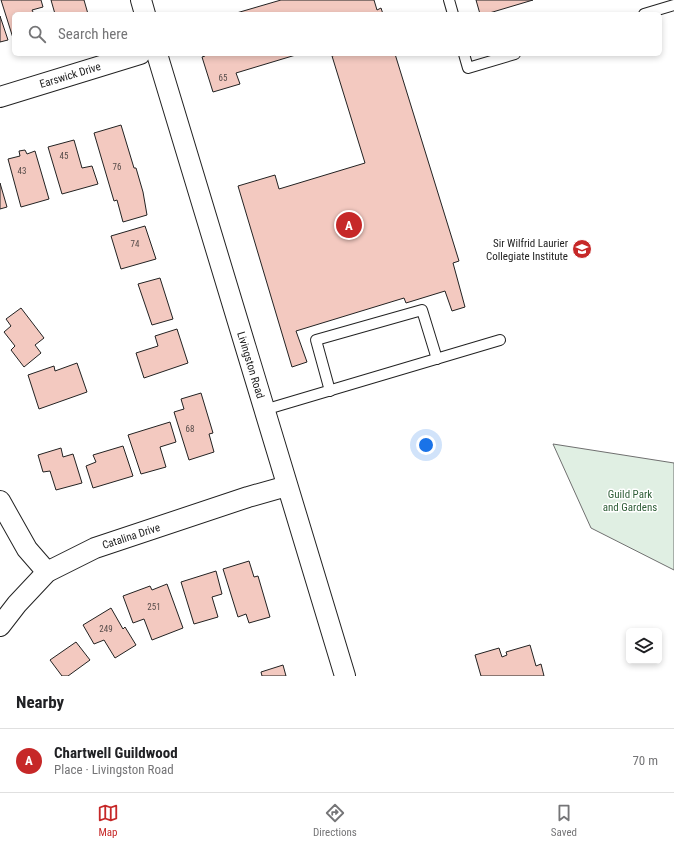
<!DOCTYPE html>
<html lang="en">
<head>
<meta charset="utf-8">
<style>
	body { margin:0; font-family:"Roboto Condensed",sans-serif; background:#f2f2f2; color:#202124 }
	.controls { position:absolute; right:12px; bottom:12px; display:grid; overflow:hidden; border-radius:6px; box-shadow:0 2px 6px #0003 }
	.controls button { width:36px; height:36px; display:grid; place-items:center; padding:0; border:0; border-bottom:1px solid #e0e0e0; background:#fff; color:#202124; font:20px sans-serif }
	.you { position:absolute; left:426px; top:445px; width:14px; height:14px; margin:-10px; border:3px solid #fff; border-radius:50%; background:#1a73e8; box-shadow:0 0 0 6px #1a73e833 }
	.badge { display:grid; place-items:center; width:26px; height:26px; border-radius:50%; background:#c62828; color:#fff; font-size:13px; font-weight:700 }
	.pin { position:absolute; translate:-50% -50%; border:2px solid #fff; box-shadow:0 1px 4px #0006 }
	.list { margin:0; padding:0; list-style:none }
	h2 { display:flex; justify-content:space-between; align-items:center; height:52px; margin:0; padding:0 16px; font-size:17px }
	h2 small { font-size:13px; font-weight:400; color:#757577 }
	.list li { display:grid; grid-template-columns:26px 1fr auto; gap:12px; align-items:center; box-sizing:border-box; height:64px; padding:0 16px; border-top:1px solid #e0e0e0 }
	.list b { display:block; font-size:15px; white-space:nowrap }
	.list p { margin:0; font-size:13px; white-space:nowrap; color:#757577 }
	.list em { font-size:13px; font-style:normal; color:#757577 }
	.icon { flex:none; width:22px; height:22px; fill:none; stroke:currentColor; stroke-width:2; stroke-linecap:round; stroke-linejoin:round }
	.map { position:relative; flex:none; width:674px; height:676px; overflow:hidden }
	.search { position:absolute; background:#fff; box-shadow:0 2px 6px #0003; left:12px; right:12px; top:12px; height:44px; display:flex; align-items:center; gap:10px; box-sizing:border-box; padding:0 14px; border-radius:6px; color:#757577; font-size:15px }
	.sheet { height:116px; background:#fff }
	nav { display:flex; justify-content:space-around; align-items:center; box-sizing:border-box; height:56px; border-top:1px solid #e0e0e0; background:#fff; font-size:11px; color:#757577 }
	nav a { display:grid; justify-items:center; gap:2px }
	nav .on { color:#c62828 }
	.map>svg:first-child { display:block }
	.green { fill:#e0efe3; stroke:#6f6f6f }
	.building { fill:#f3c9c0; stroke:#222 }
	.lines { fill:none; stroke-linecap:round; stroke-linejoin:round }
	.service-casing { stroke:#222; stroke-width:12 }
	.minor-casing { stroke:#222; stroke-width:22 }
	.service { stroke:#fff; stroke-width:10 }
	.minor { stroke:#fff; stroke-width:20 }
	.labels { text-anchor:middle; stroke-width:3; stroke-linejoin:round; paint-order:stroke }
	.number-label { font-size:9px; fill:#564c4a }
	.street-label { font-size:11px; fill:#222; stroke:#fff }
	.poi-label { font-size:11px; fill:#222; stroke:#fff; text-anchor:end }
	.park-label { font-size:11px; fill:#2f5e38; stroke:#fff }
</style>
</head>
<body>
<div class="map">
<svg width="674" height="676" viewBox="0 0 674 676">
	<rect width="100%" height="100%" fill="#fff"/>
	<polygon class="green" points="553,444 674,463 674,570 591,528"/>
	<g class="building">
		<polygon points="1,0 41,0 43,7 32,10 34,14 14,14 13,38"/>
		<polygon points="51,0 84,0 88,14 55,14"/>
		<polygon points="281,0 374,0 377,10 381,8 383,14 233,14"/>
		<polygon points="476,0 533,0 486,14 480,14"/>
		<polygon points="0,16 8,40 0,42"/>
		<polygon points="205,54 299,54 236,73 240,84 213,92 202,57 205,56"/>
		<polygon points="340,54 395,54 459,261 453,263 465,307 452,311 445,291 406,303 404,298 296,331 307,362 292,367 238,186 275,175 279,189 365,163 332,56"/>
		<polygon points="121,125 134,168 136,168 143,192 147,215 123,222 117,200 114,201 94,133"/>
		<polygon points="74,140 82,168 92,166 98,184 62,194 48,147"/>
		<polygon points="25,150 27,154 35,151 49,199 21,207 8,159 20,156 19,151"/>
		<polygon points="0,183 7,207 0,209"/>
		<polygon points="145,226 156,259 121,269 111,236"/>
		<polygon points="160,278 173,319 152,325 138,284"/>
		<polygon points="21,308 44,338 35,345 41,353 24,367 11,350 15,346 4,332 11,326 6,319"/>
		<polygon points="177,329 188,363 144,378 136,353 158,346 155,336"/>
		<polygon points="77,363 87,392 39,409 28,375 54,366 55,371"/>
		<polygon points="201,393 213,433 209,434 214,452 189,460 174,412 184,409 181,399"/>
		<polygon points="170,422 176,442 160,447 166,467 141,474 128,435"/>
		<polygon points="123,446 133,476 93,488 86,466 96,462 93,455"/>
		<polygon points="61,448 63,457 73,454 82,483 56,490 50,471 43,472 38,455"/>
		<polygon points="249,561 254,577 258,576 270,617 249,623 246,614 238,617 223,569"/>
		<polygon points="216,571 222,594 212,597 218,617 194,624 181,582"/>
		<polygon points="167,584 183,628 152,640 144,619 133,623 123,596 150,586 152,590"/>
		<polygon points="111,608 123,629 125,627 136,645 115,658 104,640 94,644 83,625"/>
		<polygon points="76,642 90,660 68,676 62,676 50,660"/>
		<polygon points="530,645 536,666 541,664 544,676 481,676 475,655 499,648 502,657 507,655 506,652"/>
		<polygon points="283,665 286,676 262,676 261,672"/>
	</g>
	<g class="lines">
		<defs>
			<g id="service">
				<polyline points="449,0 453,14"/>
				<polyline points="644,14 674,5"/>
				<polyline points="464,54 468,68 515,54"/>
				<polyline points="330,391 316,340 422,310 437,359"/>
				<polyline points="264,410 500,340"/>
			</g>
			<g id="minor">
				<polyline points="141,0 145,14"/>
				<polyline points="157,54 345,676"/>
				<polyline points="0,97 140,54"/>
				<polyline points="0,501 27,549 47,572"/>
				<polyline points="0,626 17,604 47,572 95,548 248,497 287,486"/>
			</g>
		</defs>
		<use href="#service" class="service-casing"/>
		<use href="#minor" class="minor-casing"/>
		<use href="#service" class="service"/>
		<use href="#minor" class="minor"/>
	</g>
	<defs>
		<symbol id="school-disc" viewBox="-11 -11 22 22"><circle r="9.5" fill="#c62828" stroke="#fff"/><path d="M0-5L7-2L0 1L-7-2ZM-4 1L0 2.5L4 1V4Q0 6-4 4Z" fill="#fff"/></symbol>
	</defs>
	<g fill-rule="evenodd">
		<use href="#school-disc" x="571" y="238" width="22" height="22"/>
	</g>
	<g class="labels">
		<g class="number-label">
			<text x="223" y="81">65</text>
			<text x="64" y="159">45</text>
			<text x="117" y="170">76</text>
			<text x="22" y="174">43</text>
			<text x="135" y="247">74</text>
			<text x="190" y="432">68</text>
			<text x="154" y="610">251</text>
			<text x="106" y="632">249</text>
		</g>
		<g class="street-label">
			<text transform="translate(70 75) rotate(-17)" y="4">Earswick Drive</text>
			<text transform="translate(251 365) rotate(73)" y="4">Livingston Road</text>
			<text transform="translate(131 536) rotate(-18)" y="4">Catalina Drive</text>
		</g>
		<g class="poi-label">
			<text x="568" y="247">Sir Wilfrid Laurier<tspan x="568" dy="13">Collegiate Institute</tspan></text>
		</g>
		<g class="park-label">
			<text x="630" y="498">Guild Park<tspan x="630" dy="13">and Gardens</tspan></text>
		</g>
	</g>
</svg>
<div class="controls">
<button><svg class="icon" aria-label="layers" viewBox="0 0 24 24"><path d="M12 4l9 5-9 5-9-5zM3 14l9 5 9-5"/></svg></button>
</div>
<div class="you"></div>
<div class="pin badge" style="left:349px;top:225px">A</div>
<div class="search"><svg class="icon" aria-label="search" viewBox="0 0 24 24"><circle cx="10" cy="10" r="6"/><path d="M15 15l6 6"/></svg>Search here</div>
</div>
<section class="sheet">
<h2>Nearby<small></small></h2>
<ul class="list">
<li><span class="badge">A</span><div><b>Chartwell Guildwood</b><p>Place · Livingston Road</p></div><em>70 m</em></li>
</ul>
</section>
<nav>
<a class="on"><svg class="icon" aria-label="map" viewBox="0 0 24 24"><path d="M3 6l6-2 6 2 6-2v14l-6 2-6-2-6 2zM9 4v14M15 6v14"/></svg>Map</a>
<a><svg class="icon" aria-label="directions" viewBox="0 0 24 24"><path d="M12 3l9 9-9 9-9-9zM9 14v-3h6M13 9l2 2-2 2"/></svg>Directions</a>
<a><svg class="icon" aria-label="saved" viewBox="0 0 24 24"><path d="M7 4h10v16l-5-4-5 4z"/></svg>Saved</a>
</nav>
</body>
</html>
